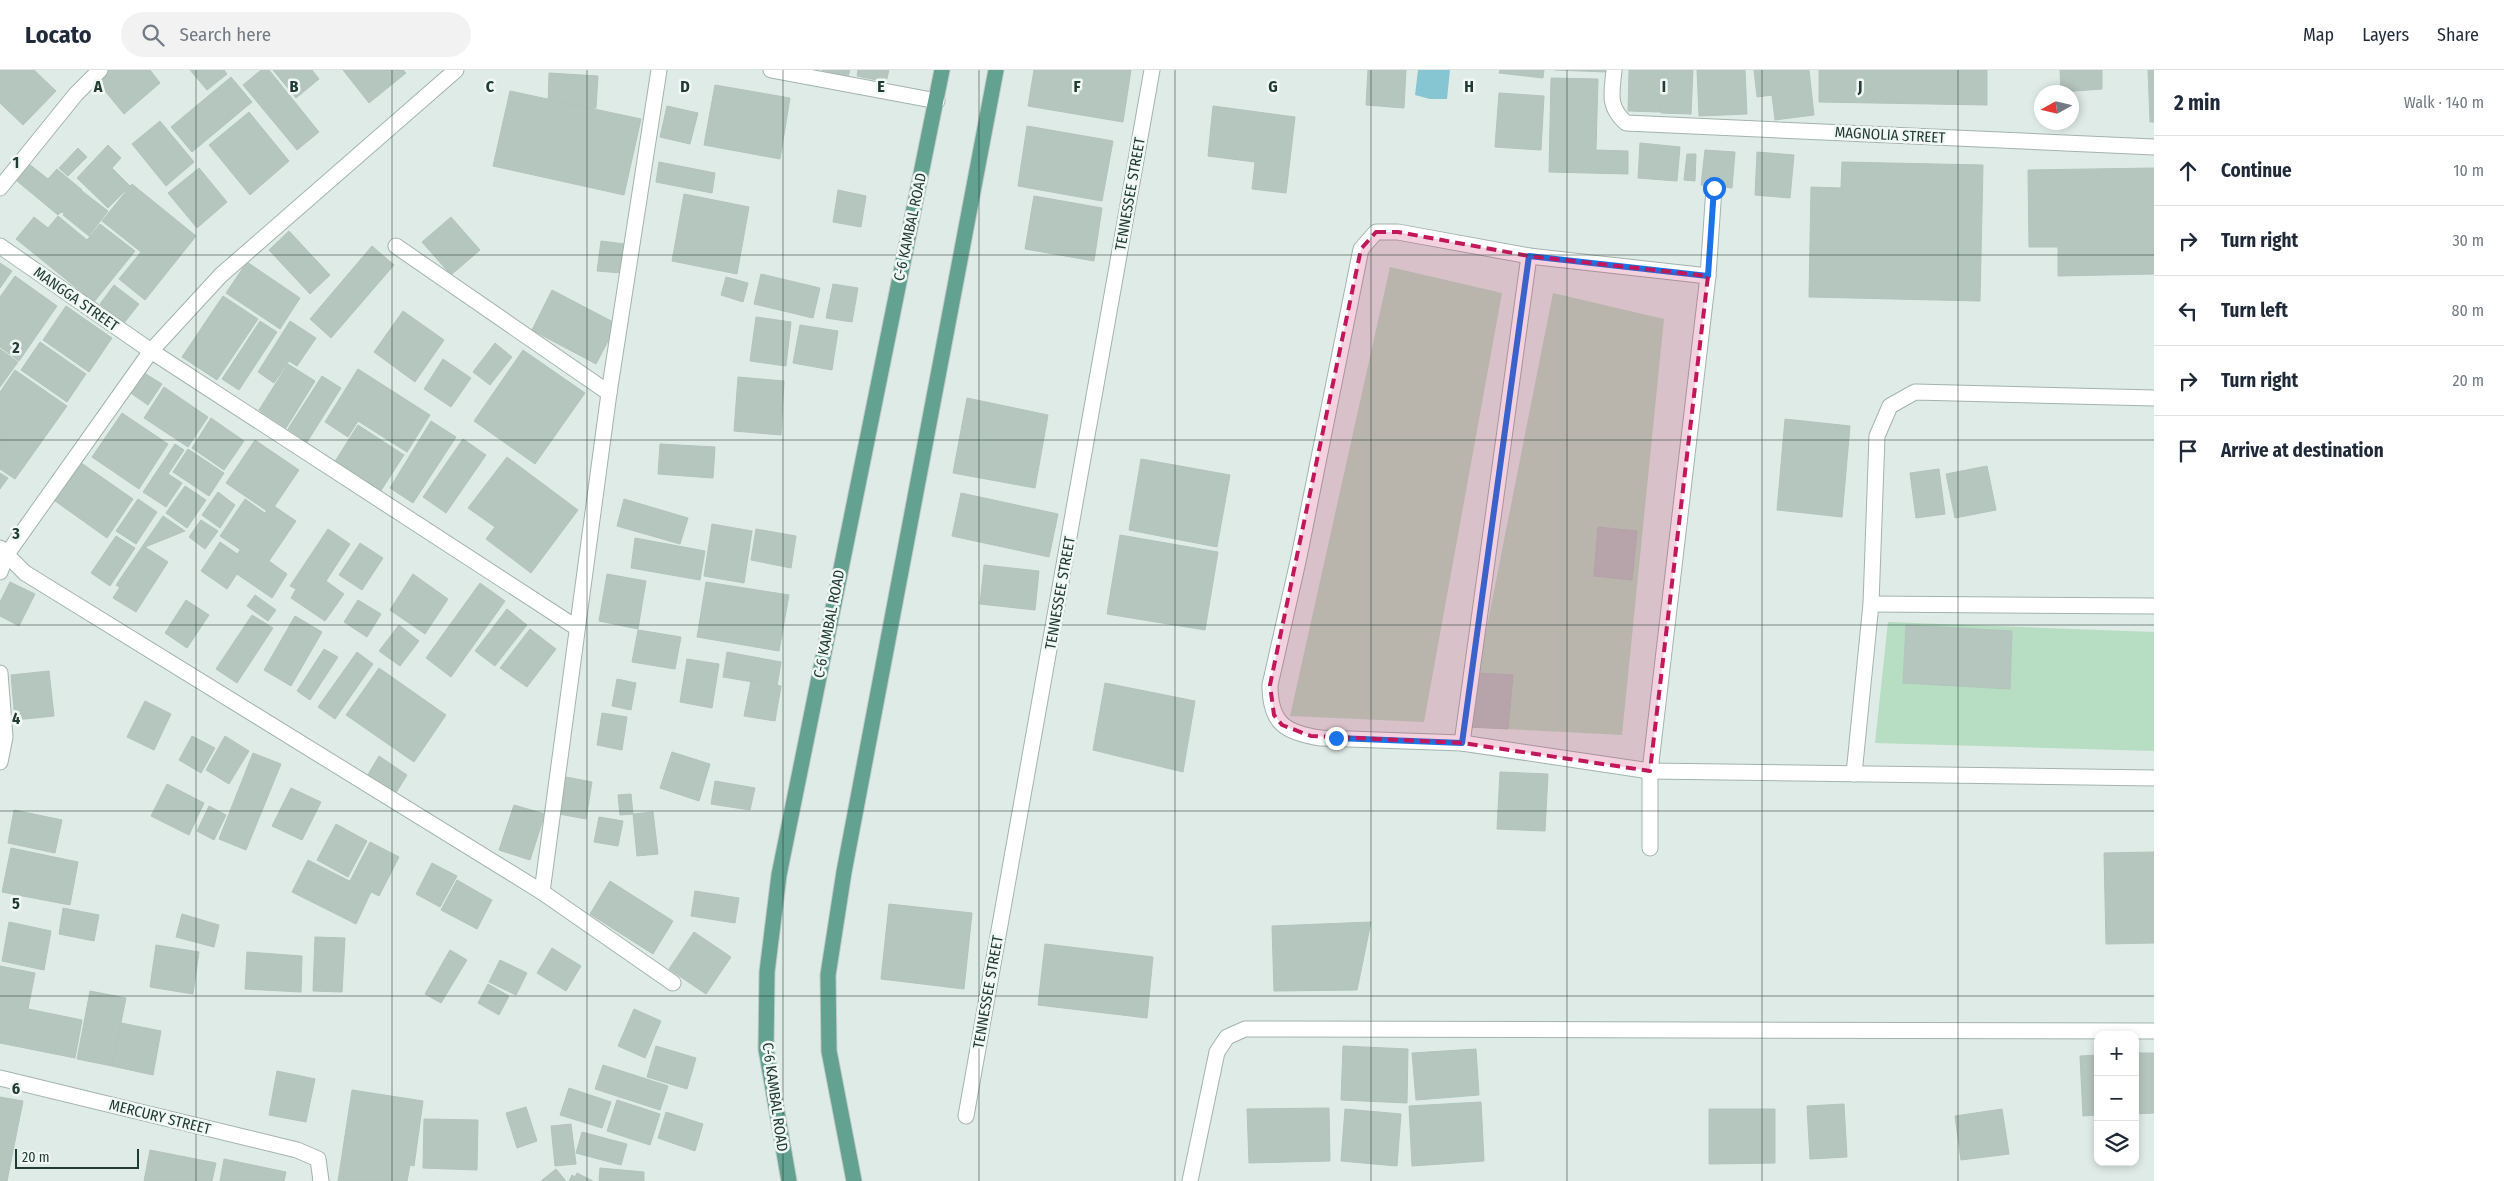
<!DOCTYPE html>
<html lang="en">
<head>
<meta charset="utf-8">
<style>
	body { margin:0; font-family:"Fira Sans Condensed",sans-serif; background:#f2f2f3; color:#1f2937 }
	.controls { position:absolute; right:15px; bottom:15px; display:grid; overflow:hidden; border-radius:10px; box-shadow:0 2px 8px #0003 }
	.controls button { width:45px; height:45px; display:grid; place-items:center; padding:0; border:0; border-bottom:1px solid #e0e1e3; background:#fff; color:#1f2937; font:25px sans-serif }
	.compass { position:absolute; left:2034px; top:15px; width:45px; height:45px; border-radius:50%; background:#fff; box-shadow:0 2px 8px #0003; rotate:262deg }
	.scale { position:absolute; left:15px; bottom:12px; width:124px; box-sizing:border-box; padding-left:5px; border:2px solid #203b34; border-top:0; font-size:14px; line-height:18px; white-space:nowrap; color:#203b34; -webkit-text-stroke:4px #f0f7f4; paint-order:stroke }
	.stop { position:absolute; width:15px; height:15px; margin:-11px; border:4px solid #1a73e8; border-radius:50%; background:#fff }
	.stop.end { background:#1a73e8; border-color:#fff; box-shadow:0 1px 5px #0008 }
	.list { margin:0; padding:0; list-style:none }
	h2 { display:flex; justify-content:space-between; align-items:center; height:65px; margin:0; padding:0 20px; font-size:21px }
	h2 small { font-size:16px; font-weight:400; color:#747a83 }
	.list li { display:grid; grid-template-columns:32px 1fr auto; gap:15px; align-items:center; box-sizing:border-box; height:70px; padding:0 20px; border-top:1px solid #e0e1e3 }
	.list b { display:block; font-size:19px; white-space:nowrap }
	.list em { font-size:16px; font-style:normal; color:#747a83 }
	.icon { flex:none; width:28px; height:28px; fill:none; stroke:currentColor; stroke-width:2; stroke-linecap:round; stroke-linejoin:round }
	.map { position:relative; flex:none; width:2154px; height:1111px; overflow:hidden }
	header { display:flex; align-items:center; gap:30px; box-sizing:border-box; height:70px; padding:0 25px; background:#fff; border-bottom:1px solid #e0e1e3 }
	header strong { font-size:24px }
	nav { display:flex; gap:28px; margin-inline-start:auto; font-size:18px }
	.search { width:350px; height:45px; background:#f2f2f3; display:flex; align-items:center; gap:12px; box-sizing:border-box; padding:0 18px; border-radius:28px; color:#747a83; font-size:19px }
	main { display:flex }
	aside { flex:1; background:#fff }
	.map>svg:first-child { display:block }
	.green { fill:#b7ddc2 }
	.water { fill:#86c6d2 }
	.building { fill:#b5c6bf; stroke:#b2c4bd }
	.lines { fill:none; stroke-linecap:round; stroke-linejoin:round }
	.minor-casing { stroke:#a2b3ad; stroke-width:17 }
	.major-casing { stroke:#c1c8c6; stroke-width:17 }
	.minor { stroke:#fff; stroke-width:15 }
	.major { stroke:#63a191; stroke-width:15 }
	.route { stroke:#1a73e8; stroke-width:6 }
	.marked { fill:#c2185b; fill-opacity:0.2; stroke:#c2185b; stroke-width:4; stroke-dasharray:10 6; stroke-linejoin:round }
	.grid { fill:none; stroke:#203b34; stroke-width:1; stroke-opacity:0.55 }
	.labels { text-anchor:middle; stroke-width:5; stroke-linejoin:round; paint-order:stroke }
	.street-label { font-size:15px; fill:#203b34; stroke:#f0f7f4 }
	.grid-label { font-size:16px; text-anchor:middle; font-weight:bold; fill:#203b34; stroke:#f0f7f4; stroke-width:5; stroke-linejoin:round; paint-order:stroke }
</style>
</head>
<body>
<header>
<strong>Locato</strong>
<div class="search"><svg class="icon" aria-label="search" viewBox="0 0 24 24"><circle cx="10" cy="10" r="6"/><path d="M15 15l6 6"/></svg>Search here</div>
<nav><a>Map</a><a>Layers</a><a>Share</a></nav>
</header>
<main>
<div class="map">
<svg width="2154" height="1111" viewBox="0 0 2154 1111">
	<rect width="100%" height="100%" fill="#dfebe6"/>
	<g class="green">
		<polygon points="1390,197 1502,223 1424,652 1290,646"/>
		<polygon points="1553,223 1664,249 1622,665 1467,657"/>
		<polygon points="1888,552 2154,562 2154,681 1875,673"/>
	</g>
	<polygon class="water" points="1418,0 1450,0 1447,29 1430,29 1415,25"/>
	<g class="building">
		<polygon points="0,0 34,0 56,21 23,55 0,33"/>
		<polygon points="108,0 150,0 160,13 124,44 96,10"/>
		<polygon points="190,0 224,0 227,4 207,20"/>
		<polygon points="261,0 269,0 319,62 297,80 243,15"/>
		<polygon points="273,0 312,0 319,9 296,28"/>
		<polygon points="343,0 403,0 406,3 369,33"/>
		<polygon points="822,0 850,0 848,7"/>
		<polygon points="858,0 889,0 886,12 857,6"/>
		<polygon points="1034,0 1131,0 1123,52 1028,36"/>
		<polygon points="1368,0 1406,0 1404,38 1366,35"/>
		<polygon points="1500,0 1544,0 1543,8 1499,3"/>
		<polygon points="1555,0 1607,0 1607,2"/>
		<polygon points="1629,0 1663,0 1661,42 1628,41"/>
		<polygon points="1663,0 1693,0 1691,44 1661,43"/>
		<polygon points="1697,0 1745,0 1747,44 1699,46"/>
		<polygon points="1754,0 1809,0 1814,45 1775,50 1772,25 1757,27"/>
		<polygon points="1819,0 1987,0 1987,35 1819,32"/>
		<polygon points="2060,0 2102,0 2102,19 2061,22"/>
		<polygon points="2148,0 2154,0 2154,52 2150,52"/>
		<polygon points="549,3 598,6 596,38 548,35"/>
		<polygon points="231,7 252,32 192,82 171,57"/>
		<polygon points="1551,8 1598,9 1596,80 1628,81 1628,104 1549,102"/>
		<polygon points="715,15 790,28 780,89 704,75"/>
		<polygon points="510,21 641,49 624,125 493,96"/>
		<polygon points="1499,23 1544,26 1541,80 1495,77"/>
		<polygon points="667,36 698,43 690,74 660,67"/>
		<polygon points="1213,36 1295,47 1286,123 1252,119 1255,92 1208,86"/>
		<polygon points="249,42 289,91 250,125 209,75"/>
		<polygon points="160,51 194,92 166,116 132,74"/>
		<polygon points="1027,56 1113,71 1102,131 1018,116"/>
		<polygon points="1640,73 1680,77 1677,111 1638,108"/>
		<polygon points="108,75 121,88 112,98 130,116 108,138 77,108"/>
		<polygon points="78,78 87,87 68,106 59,98"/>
		<polygon points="1705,80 1735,82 1732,118 1701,115"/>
		<polygon points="1757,82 1794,85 1790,128 1755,125"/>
		<polygon points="1687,84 1696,84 1695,111 1684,110"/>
		<polygon points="24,90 48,109 57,99 82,120 64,143 61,142 58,145 11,106"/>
		<polygon points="659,92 715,103 712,123 656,112"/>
		<polygon points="1842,92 1983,95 1980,231 1809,227 1811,117 1841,118"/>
		<polygon points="199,98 227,132 197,158 168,123"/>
		<polygon points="2154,98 2154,204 2058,206 2058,177 2029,177 2028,100"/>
		<polygon points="132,114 196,166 145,230 119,209 141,182 102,151"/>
		<polygon points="838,120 866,126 861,157 833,152"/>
		<polygon points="82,121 108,141 89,166 63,145"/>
		<polygon points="684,124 749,137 737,204 672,191"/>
		<polygon points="1034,126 1102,138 1094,191 1025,179"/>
		<polygon points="58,146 87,170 100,154 135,181 94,232 16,169 34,147 48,158"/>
		<polygon points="451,147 480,180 451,205 422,172"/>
		<polygon points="289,161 330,205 310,224 269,180"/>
		<polygon points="601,171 625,174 622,203 597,201"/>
		<polygon points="372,176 394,195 331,268 310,249"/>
		<polygon points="247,192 300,228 280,259 226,223"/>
		<polygon points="0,193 12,201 0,218"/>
		<polygon points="761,204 820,218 813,248 754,234"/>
		<polygon points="15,206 57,236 19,291 0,277 0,227"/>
		<polygon points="726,207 748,213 743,232 721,225"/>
		<polygon points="833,214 858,218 852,252 826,248"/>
		<polygon points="114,215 139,234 124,253 100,234"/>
		<polygon points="552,220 617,254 596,294 532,260"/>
		<polygon points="223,226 258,249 217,310 182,287"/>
		<polygon points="66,236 112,268 89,302 43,270"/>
		<polygon points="403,241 444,270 415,312 374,282"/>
		<polygon points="756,247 791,252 786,296 750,291"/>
		<polygon points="260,251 277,262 239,320 222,309"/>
		<polygon points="290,251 316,268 297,296 289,291 274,313 258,302"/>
		<polygon points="800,255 838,261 832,300 793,293"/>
		<polygon points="40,272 86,304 67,332 21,300"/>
		<polygon points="495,273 512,287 490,315 473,302"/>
		<polygon points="0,279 18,292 0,317"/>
		<polygon points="523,280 585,323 535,394 474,351"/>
		<polygon points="443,289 471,308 451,337 424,319"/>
		<polygon points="288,294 315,311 286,358 259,340"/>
		<polygon points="138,299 162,314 148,335 125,319"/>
		<polygon points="358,299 430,345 407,382 358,351 348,367 325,352"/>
		<polygon points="15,300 67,336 15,409 0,399 0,322"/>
		<polygon points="322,306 341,318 307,372 288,359"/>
		<polygon points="738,307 784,311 781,365 734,361"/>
		<polygon points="164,317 208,347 188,377 144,348"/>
		<polygon points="967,328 1048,345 1035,418 953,403"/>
		<polygon points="122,343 168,374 139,419 92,387"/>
		<polygon points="211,348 244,371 224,400 192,378"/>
		<polygon points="1785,349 1850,356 1842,447 1777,440"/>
		<polygon points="431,351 456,367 413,433 390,418"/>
		<polygon points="358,355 404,385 380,422 334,393"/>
		<polygon points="463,369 486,385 446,443 423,427"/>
		<polygon points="255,370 299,400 270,443 226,413"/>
		<polygon points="175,374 184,380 168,404 182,413 166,437 143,422"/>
		<polygon points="660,374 715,377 713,408 658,404"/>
		<polygon points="188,379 224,403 209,426 173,402"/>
		<polygon points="507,387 578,440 531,503 486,469 495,457 468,438"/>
		<polygon points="1141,389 1230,405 1217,477 1129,460"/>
		<polygon points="77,390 133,429 107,468 51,428"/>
		<polygon points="1987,396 1996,440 1955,448 1946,404"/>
		<polygon points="1939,399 1945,444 1916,448 1910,403"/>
		<polygon points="0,403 8,408 0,419"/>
		<polygon points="185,416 206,430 187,458 166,443"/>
		<polygon points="218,422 235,435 220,458 202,445"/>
		<polygon points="961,423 1058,444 1049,487 952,466"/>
		<polygon points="138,429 157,442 136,474 116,461"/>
		<polygon points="245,429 269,446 244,482 220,466"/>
		<polygon points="624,429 688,448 680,474 617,456"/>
		<polygon points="271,434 296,451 269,491 287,504 272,528 228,498"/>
		<polygon points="163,446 185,461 145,477 138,530 116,515"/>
		<polygon points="201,450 218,461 205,479 189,467"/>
		<polygon points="712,454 752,461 744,513 704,506"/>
		<polygon points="1598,457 1637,461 1632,510 1594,506"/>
		<polygon points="328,459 350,474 326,511 344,524 325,551 291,528 296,519 290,516"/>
		<polygon points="756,459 796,466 791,498 751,490"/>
		<polygon points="1120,465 1218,482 1205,560 1107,544"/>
		<polygon points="116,466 135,478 110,516 91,503"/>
		<polygon points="635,468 705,481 700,510 631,498"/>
		<polygon points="220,472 246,490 227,519 201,501"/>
		<polygon points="360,473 383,488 362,520 339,505"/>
		<polygon points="145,477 168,492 136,542 113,528"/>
		<polygon points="984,495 1039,501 1035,540 980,534"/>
		<polygon points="413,504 448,529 425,564 390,540"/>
		<polygon points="607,504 646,511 638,559 599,551"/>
		<polygon points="10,512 35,524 19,556 0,546 0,532"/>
		<polygon points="706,512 789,525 779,581 697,567"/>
		<polygon points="480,513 505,531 451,607 426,588"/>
		<polygon points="255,525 276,540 268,551 247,536"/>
		<polygon points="186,530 209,545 187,578 165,563"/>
		<polygon points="358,530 381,544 367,567 344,552"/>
		<polygon points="507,539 527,555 495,596 475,581"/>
		<polygon points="252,545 273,558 237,613 216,599"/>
		<polygon points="295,546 322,562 291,616 264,600"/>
		<polygon points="399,555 419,571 400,596 379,581"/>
		<polygon points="1906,555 2012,561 2010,619 1903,613"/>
		<polygon points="530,559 556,579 527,617 500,598"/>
		<polygon points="638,560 681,567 675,599 632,592"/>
		<polygon points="324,579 338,587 310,630 297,621"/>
		<polygon points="357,582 373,594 335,649 318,637"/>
		<polygon points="727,582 781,592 777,616 723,607"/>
		<polygon points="687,589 719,594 712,638 680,632"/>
		<polygon points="379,598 446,645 414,692 346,645"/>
		<polygon points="49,601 54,646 15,650 11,605"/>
		<polygon points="1477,603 1513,605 1508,659 1467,657"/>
		<polygon points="617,609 636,613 631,640 612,636"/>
		<polygon points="751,611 781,616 775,651 744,646"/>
		<polygon points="1105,613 1195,631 1183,702 1093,680"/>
		<polygon points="145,631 171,644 154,680 127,667"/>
		<polygon points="602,643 627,647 622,680 597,675"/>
		<polygon points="192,666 215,678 201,703 179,690"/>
		<polygon points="225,666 249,681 229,714 206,700"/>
		<polygon points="672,682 710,694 699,731 660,718"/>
		<polygon points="253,683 281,694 246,780 219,769"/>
		<polygon points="379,686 407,705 394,726 366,708"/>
		<polygon points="1500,702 1548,704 1545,761 1497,759"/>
		<polygon points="566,707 592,712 586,749 559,744"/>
		<polygon points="715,711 755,718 750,740 711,734"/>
		<polygon points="167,714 204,733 189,765 151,746"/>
		<polygon points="291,718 321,732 302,770 272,756"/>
		<polygon points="631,724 633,744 620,745 618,725"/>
		<polygon points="514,735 545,744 530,790 499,780"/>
		<polygon points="209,736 226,745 214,770 197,761"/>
		<polygon points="14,740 62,750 55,783 8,773"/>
		<polygon points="653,742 658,784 637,786 633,744"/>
		<polygon points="599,747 623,751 618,776 594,772"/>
		<polygon points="336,754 367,771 348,807 317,790"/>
		<polygon points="370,772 399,787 379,826 350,811"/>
		<polygon points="11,778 78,792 70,835 2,822"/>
		<polygon points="2154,782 2154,873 2106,874 2104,783"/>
		<polygon points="308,790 371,822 356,854 292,822"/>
		<polygon points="432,793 457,806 440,837 416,824"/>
		<polygon points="457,810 492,830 477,859 441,840"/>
		<polygon points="610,811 673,851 653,884 590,844"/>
		<polygon points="695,821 739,828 735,853 691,846"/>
		<polygon points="889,834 972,843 964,919 881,909"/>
		<polygon points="63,838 99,845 94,871 59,864"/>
		<polygon points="182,844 219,855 214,877 176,867"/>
		<polygon points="9,852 51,861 44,900 2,891"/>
		<polygon points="1371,852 1357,920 1274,921 1272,856"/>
		<polygon points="694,862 731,887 706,924 669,899"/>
		<polygon points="315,867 345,868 342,922 313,921"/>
		<polygon points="1045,874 1153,887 1147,948 1038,935"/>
		<polygon points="156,875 199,882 193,924 150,917"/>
		<polygon points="552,878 581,896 566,921 537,903"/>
		<polygon points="450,880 467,890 441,933 425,924"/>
		<polygon points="247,882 302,886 301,922 245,919"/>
		<polygon points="500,890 527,903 516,925 489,912"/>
		<polygon points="0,896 35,903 28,939 82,950 75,988 0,973"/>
		<polygon points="488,914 509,926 499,945 478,933"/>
		<polygon points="90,921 126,928 112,996 77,989"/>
		<polygon points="634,939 661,951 645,988 618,976"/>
		<polygon points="121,953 161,961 153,1005 112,996"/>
		<polygon points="656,976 696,988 687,1019 647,1007"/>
		<polygon points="1343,976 1408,979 1407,1033 1341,1030"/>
		<polygon points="1476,979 1479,1025 1416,1030 1412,983"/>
		<polygon points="2135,983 2154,983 2154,1043 2135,1044"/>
		<polygon points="2098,985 2098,1045 2083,1046 2080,986"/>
		<polygon points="603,995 668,1016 660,1040 595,1019"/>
		<polygon points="277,1001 315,1009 306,1052 269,1045"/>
		<polygon points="569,1018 611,1032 602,1058 560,1045"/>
		<polygon points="352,1020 423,1031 414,1096 410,1095 407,1111 338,1111"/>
		<polygon points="0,1027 23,1031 7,1111 0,1111"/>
		<polygon points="617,1030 660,1044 650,1075 607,1061"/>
		<polygon points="1481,1032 1484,1091 1412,1096 1409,1036"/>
		<polygon points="1844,1034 1847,1087 1810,1089 1807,1036"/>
		<polygon points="526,1037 537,1071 517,1078 506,1043"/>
		<polygon points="1329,1038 1330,1091 1249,1093 1247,1039"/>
		<polygon points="1345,1039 1401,1044 1397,1096 1341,1091"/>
		<polygon points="1709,1039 1775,1039 1775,1093 1709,1094"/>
		<polygon points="2002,1039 2009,1084 1961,1090 1955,1046"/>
		<polygon points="666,1042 703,1054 695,1081 658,1068"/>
		<polygon points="424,1049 478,1050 477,1100 423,1098"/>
		<polygon points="571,1054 576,1094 555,1096 551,1056"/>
		<polygon points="582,1062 627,1074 621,1095 576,1083"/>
		<polygon points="150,1080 216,1093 212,1111 144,1111"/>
		<polygon points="224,1089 286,1102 284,1111 220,1111"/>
		<polygon points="600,1098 644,1102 644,1111 599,1111"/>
		<polygon points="556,1099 566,1111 541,1111"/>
		<polygon points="577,1103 593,1111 569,1111 572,1105 575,1107"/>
	</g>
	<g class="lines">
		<defs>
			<g id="minor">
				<polyline points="771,0 937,31"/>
				<path d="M1614 0C1612 23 1607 36 1626 53L2154 77"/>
				<polyline points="0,118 76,24 100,0"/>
				<polyline points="0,176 151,281 577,558"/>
				<polyline points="396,176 609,323"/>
				<path d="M1708 206 1529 186 1398 162H1376L1361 179 1299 487 1270 615C1270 653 1285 663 1321 668L1462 673 1650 701 2154 708"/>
				<polyline points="0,478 25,503 542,822 673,913"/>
				<polyline points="0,502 7,484 151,281 221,205 456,0"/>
				<polyline points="1871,534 2154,536"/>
				<polyline points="0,603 5,667 0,692"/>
				<polyline points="1462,673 1529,186"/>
				<polyline points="1854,704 1871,534 1877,366 1890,336 1915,322 2154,328"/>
				<polyline points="1650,778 1650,701 1708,206 1714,118"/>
				<polyline points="542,822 609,323 659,0"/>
				<polyline points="0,1008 297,1080 318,1089 321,1111"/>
				<polyline points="966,1046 1152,0"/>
				<polyline points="1190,1111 1217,982 1227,967 1245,959 2154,961"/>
			</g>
			<g id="major">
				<polyline points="789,1111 766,979 767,902 779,805 942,0"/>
				<polyline points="854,1111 829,981 828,905 844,802 996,0"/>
			</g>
		</defs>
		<use href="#minor" class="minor-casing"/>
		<use href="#major" class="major-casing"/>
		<use href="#minor" class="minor"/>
		<use href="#major" class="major"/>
	</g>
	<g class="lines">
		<polyline class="route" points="1336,668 1462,673 1529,186 1708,206 1714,118"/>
	</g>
	<path class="marked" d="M1376 162H1398L1529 186 1708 206 1650 701 1462 673 1311 666 1282 655 1274 645 1270 615 1361 179Z"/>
	<path class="grid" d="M196 0V1111M392 0V1111M587 0V1111M783 0V1111M979 0V1111M1175 0V1111M1371 0V1111M1567 0V1111M1762 0V1111M1958 0V1111M0 185H2154M0 370H2154M0 555H2154M0 741H2154M0 926H2154"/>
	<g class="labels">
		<g class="street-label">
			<text transform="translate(1890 65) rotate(3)" y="5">MAGNOLIA STREET</text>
			<text transform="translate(1130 124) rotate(-80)" y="5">TENNESSEE STREET</text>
			<text transform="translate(910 157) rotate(-78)" y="5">C-6 KAMBAL ROAD</text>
			<text transform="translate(76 229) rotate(35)" y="5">MANGGA STREET</text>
			<text transform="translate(1060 523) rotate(-80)" y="5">TENNESSEE STREET</text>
			<text transform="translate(829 554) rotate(-79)" y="5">C-6 KAMBAL ROAD</text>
			<text transform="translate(988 922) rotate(-80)" y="5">TENNESSEE STREET</text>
			<text transform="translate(775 1027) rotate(82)" y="5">C-6 KAMBAL ROAD</text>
			<text transform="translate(160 1047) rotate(14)" y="5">MERCURY STREET</text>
		</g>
	</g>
	<g class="grid-label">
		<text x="98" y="22">A</text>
		<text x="294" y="22">B</text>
		<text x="490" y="22">C</text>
		<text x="685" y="22">D</text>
		<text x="881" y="22">E</text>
		<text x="1077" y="22">F</text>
		<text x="1273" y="22">G</text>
		<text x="1469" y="22">H</text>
		<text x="1664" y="22">I</text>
		<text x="1860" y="22">J</text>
		<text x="16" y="98">1</text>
		<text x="16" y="283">2</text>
		<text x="16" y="469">3</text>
		<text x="16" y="654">4</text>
		<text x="16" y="839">5</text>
		<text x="16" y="1024">6</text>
	</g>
</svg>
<div class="controls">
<button>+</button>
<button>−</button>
<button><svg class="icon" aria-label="layers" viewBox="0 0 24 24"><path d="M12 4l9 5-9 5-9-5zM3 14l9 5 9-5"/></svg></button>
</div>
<svg class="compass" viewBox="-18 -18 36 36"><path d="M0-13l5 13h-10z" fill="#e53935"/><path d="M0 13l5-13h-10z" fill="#747a83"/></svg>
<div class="scale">20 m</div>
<div class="stop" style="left:1714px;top:118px"></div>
<div class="stop end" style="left:1336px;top:668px"></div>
</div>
<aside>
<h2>2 min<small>Walk · 140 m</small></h2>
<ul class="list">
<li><svg class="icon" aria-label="ahead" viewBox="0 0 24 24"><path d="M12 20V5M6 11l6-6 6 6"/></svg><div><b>Continue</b></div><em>10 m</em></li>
<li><svg class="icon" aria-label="right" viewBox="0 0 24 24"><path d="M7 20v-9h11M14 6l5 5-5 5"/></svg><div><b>Turn right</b></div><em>30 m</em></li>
<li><svg class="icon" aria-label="left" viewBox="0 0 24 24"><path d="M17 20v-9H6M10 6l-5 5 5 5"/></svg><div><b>Turn left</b></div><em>80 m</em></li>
<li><svg class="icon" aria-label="right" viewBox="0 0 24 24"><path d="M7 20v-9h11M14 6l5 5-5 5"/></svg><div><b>Turn right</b></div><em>20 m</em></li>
<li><svg class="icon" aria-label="arrive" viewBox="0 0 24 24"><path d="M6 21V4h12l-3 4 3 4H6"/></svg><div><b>Arrive at destination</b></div></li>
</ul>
</aside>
</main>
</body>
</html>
